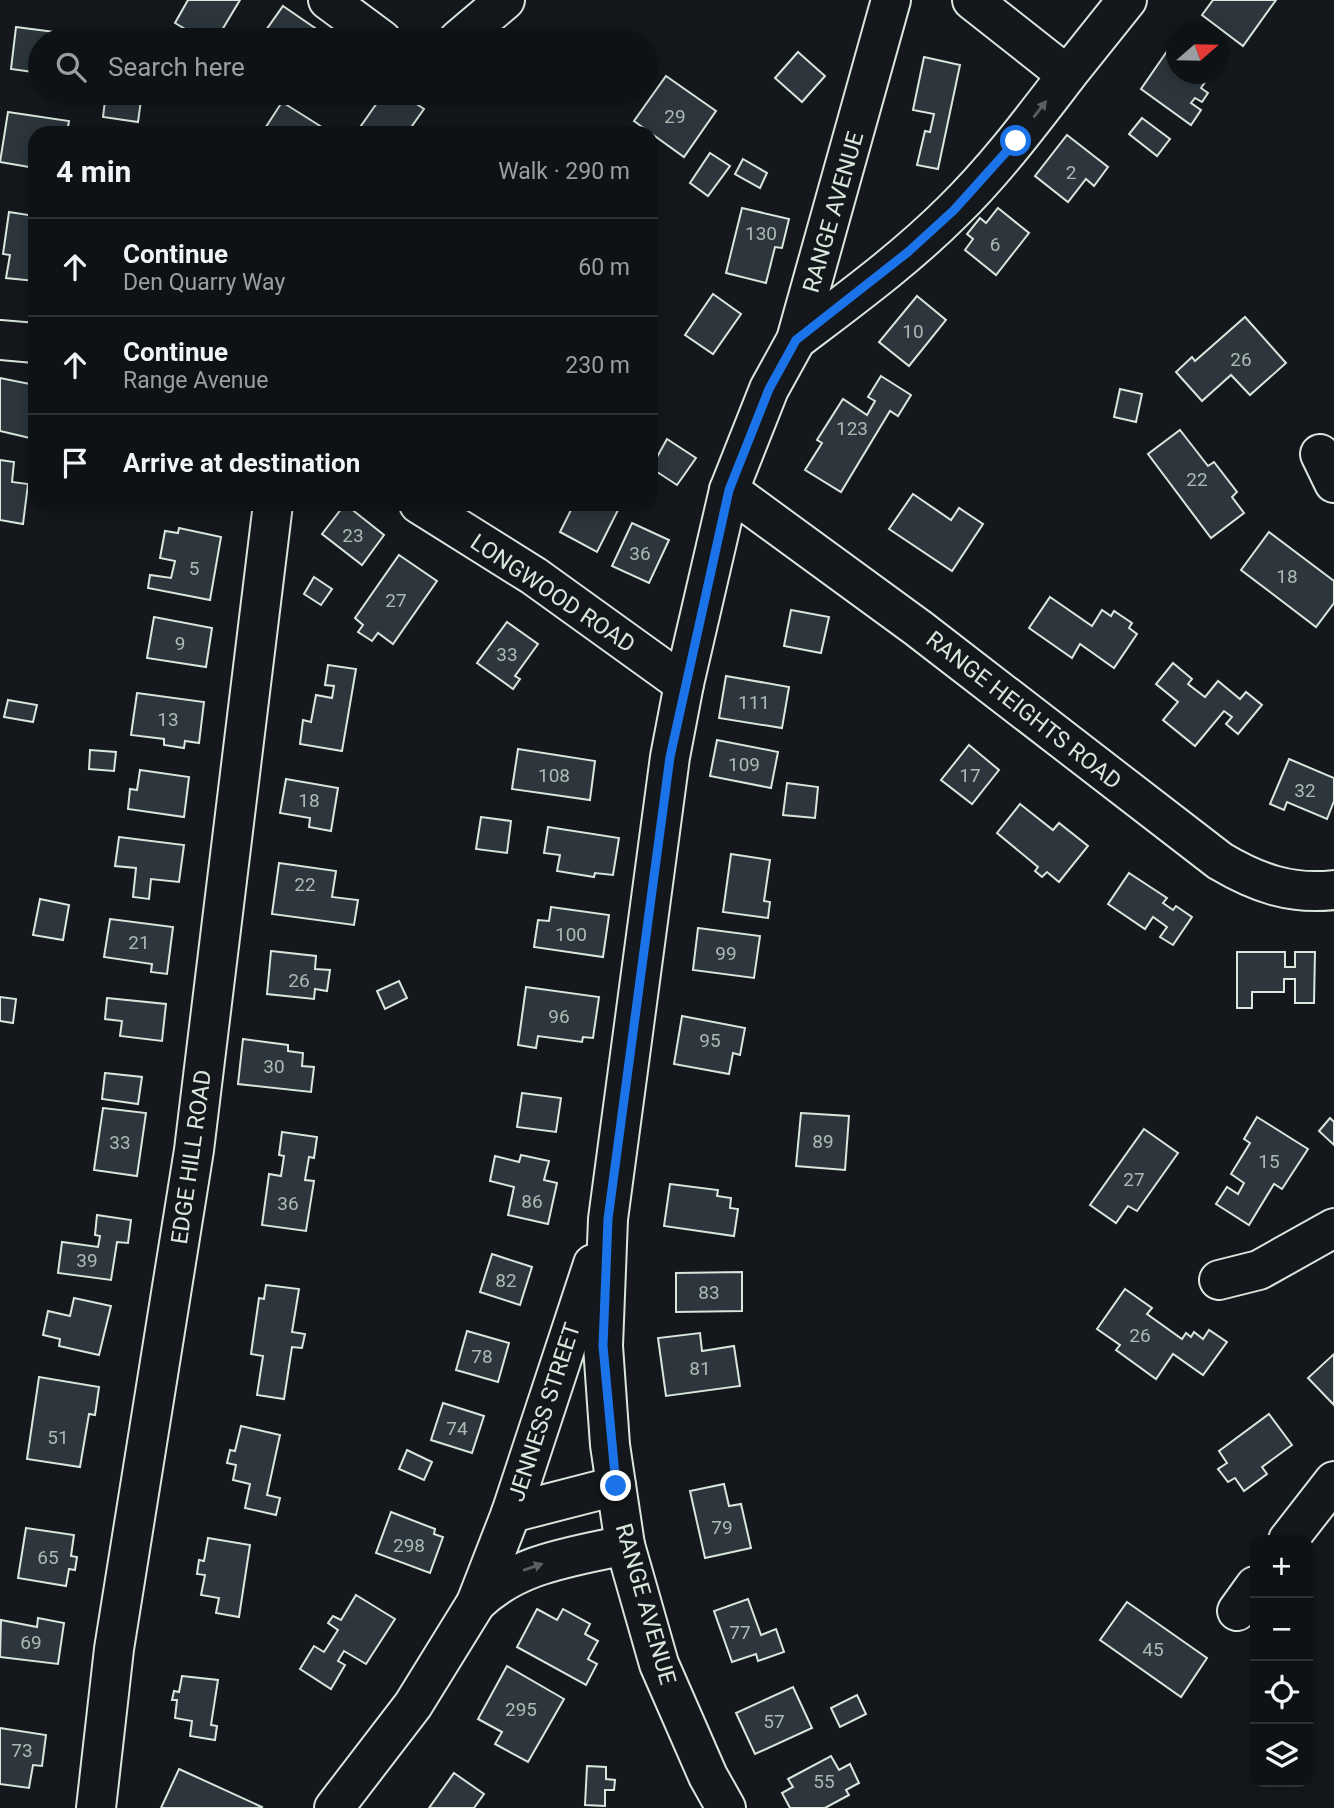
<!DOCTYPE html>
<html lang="en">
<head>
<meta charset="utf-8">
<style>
	body { margin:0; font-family:Roboto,sans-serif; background:#1d2022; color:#f1f3f6 }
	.controls { position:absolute; right:21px; bottom:21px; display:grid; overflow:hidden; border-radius:14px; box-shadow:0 4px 18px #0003 }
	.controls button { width:63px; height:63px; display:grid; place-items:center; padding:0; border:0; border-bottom:2px solid #2f3234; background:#0f1215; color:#f1f3f6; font:35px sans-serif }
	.compass { position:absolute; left:1166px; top:21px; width:63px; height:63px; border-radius:50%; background:#0f1215; box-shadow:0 4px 18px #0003; rotate:70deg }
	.stop { position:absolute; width:21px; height:21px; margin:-16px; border:5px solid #1a73e8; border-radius:50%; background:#fff }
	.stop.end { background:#1a73e8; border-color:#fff; box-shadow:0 2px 7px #0008 }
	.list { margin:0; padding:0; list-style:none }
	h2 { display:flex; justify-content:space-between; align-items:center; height:91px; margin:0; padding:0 28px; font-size:30px }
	h2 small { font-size:23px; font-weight:400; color:#9b9ea0 }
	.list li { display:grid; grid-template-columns:46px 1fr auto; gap:21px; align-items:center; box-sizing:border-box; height:98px; padding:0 28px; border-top:2px solid #2f3234 }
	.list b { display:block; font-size:26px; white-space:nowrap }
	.list p { margin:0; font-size:23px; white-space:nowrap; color:#9b9ea0 }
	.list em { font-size:23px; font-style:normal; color:#9b9ea0 }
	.icon { flex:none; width:38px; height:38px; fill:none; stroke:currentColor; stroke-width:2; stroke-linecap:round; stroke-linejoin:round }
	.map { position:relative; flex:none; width:1334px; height:1808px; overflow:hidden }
	.search { position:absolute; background:#0f1215; box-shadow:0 4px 18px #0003; left:28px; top:28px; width:630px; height:77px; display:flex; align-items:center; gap:18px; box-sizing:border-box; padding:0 24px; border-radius:38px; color:#9b9ea0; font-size:26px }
	.panel { position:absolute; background:#0f1215; box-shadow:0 4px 18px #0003; left:28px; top:126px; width:630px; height:385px; border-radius:21px }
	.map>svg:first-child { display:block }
	.building { fill:#2c363c; stroke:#d8e6dc; stroke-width:2 }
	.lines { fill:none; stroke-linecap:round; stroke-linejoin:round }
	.minor-casing { stroke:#d8e6dc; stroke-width:42 }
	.minor { stroke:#14181c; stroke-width:38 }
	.oneway { fill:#59605f }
	.route { stroke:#1a73e8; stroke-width:9 }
	.labels { text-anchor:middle; stroke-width:5; stroke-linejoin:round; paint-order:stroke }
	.number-label { font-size:19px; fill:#adbab4 }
	.street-label { font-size:23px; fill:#d8e6dc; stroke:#14181c }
</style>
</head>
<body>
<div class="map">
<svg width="1334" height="1808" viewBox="0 0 1334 1808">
	<rect width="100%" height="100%" fill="#14181c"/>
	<g class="building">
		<polygon points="188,0 240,0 216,40 204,40 175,23"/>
		<polygon points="1213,0 1276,0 1243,46 1202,15"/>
		<polygon points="283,6 315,28 306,40 259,40"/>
		<polygon points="16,27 86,36 85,40 40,40 40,73 11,69"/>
		<polygon points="1170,47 1176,51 1176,74 1210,75 1201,88 1208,93 1202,102 1195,98 1191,103 1201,110 1191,125 1141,89"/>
		<polygon points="798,52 825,76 802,102 775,78"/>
		<polygon points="924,57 960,65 938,169 917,165 925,131 930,132 934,114 913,110"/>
		<polygon points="666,76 716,111 684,157 634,121"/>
		<polygon points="106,93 142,93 138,122 103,117"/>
		<polygon points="384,93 400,93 424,109 407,133 356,133"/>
		<polygon points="282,102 325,129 323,133 262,133"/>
		<polygon points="8,112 69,121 67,133 35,133 35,168 0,162"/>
		<polygon points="1142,118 1170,139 1157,156 1129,134"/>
		<polygon points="1067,135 1108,167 1094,186 1086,179 1068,202 1035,176"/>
		<polygon points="710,153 730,166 708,196 690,183"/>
		<polygon points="743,159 767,173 760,188 735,174"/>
		<polygon points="742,208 789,219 782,248 775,247 766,283 726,273"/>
		<polygon points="998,208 1029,233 996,275 965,250 973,239 967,234 980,218 986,223"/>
		<polygon points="9,212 35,216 35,281 6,278 10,255 3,254"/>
		<polygon points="713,294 741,314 713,354 685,335"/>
		<polygon points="917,296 946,320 909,366 879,342"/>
		<polygon points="1245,317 1286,363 1250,395 1231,375 1202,401 1176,372 1192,357 1195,361"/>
		<polygon points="881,376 911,395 898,416 890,411 841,492 805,470 822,443 817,440 843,399 867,415 875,401 868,397"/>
		<polygon points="0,378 35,385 35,415 30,438 0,431"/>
		<polygon points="1120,389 1142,394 1136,422 1114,417"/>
		<polygon points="1180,430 1208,466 1214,462 1237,492 1232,497 1244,513 1211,538 1148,454"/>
		<polygon points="667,439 696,458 677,485 651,468"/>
		<polygon points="0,460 14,462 12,482 28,484 23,524 0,520"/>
		<polygon points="913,494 951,520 959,508 983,524 952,571 889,529"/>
		<polygon points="345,504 384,535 362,565 322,534"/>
		<polygon points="574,504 621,504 597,552 560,532"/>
		<polygon points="632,523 669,540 649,583 612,566"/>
		<polygon points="179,528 221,537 210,600 148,588 150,575 171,578 175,561 160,558 165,531 178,533"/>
		<polygon points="1269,532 1334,581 1334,603 1316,627 1241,570"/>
		<polygon points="399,555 437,581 393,644 378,633 372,641 358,632 363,625 355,618"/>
		<polygon points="314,577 332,589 321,605 304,594"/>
		<polygon points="1050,597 1092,626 1102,610 1111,616 1114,611 1132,623 1129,628 1137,634 1114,668 1080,644 1072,658 1029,628"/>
		<polygon points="791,610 829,617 821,653 784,646"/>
		<polygon points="154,617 212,628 206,667 147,658"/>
		<polygon points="507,622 538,644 515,676 520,679 513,689 477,663"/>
		<polygon points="1173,663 1192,679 1188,684 1205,697 1218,681 1240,699 1246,692 1262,705 1238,734 1226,724 1232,717 1224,711 1195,746 1163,720 1178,702 1156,684"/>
		<polygon points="328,665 356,669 342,751 300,744 303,720 311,722 316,695 332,698 334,686 325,685"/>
		<polygon points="726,676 789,687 782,728 719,718"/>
		<polygon points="137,693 204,702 199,743 185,741 184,748 164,745 164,739 131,735"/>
		<polygon points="8,700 37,705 33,722 4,717"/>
		<polygon points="717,740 778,752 771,788 710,776"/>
		<polygon points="969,745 999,770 972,804 941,780"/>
		<polygon points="518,749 595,761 590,800 512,789"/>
		<polygon points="90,750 116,752 114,771 89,769"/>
		<polygon points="1289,759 1334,778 1334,801 1327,819 1287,802 1284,810 1270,804"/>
		<polygon points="140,770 189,777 184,817 128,809 130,789 137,790"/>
		<polygon points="286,779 338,788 331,831 309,827 310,818 280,813"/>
		<polygon points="787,783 818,787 815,818 783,815"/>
		<polygon points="1020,804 1053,830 1059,823 1088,846 1059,882 1047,872 1042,877 1035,871 1038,867 997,833"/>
		<polygon points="481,817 511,821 507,853 476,849"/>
		<polygon points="548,827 619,838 613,875 595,873 594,877 557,871 560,855 544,853"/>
		<polygon points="119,837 184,845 179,882 151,879 149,899 133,897 136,868 115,866"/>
		<polygon points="731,854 770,860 764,901 770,902 768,918 723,912"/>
		<polygon points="279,863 336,871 332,897 358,900 354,925 272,914"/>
		<polygon points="1129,873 1167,898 1163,903 1173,910 1176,906 1192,917 1173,945 1160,937 1167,927 1153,917 1145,929 1108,904"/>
		<polygon points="40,899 69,905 63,940 33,935"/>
		<polygon points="551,907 609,915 603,957 534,947 538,920 549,921"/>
		<polygon points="110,919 173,927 167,974 151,972 152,964 104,957"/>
		<polygon points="698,928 760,936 754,978 693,970"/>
		<polygon points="271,951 316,956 315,969 330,970 327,991 315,989 314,999 267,994"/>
		<polygon points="1237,952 1285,952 1285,967 1295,967 1295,952 1315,952 1314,1003 1295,1003 1295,979 1284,979 1284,992 1252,992 1252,1008 1237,1008"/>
		<polygon points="399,981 407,998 385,1009 377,991"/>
		<polygon points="526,987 599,997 593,1038 583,1037 582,1042 538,1036 536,1048 518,1045"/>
		<polygon points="0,997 16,999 13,1023 0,1021"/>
		<polygon points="107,998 166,1004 162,1041 120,1036 122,1021 105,1019"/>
		<polygon points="682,1016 745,1028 740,1055 733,1053 729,1074 674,1064"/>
		<polygon points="243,1039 288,1045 288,1051 303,1053 302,1066 314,1067 311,1092 238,1084"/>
		<polygon points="105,1073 142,1077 138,1104 102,1099"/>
		<polygon points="522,1093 561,1098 556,1132 517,1127"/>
		<polygon points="103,1108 146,1113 137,1176 94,1170"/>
		<polygon points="801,1113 849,1116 845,1170 796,1166"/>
		<polygon points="1257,1117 1308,1149 1282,1189 1274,1184 1249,1225 1216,1204 1227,1187 1238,1194 1244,1183 1231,1174 1250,1143 1244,1139"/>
		<polygon points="1330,1118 1334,1122 1334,1145 1319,1131"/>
		<polygon points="1144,1129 1178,1153 1137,1211 1128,1206 1116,1223 1090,1205"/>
		<polygon points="282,1132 317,1137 314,1158 309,1157 305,1180 314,1181 306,1231 262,1225 269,1174 281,1176 284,1156 279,1155"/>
		<polygon points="521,1155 549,1161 544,1180 557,1183 548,1224 508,1215 514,1187 490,1181 495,1156 519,1162"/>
		<polygon points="670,1184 718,1190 717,1196 731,1198 730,1208 738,1209 734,1236 664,1226"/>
		<polygon points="97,1215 131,1220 128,1243 117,1242 111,1280 58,1273 62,1242 98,1247 100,1236 95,1235"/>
		<polygon points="492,1254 532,1267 520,1305 480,1292"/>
		<polygon points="742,1272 742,1311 676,1312 676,1273"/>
		<polygon points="266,1285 299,1289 292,1332 305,1334 302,1348 292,1347 284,1399 257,1395 263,1356 251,1354 259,1298 264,1299"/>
		<polygon points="1125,1289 1152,1308 1147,1314 1182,1339 1186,1333 1191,1337 1194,1332 1203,1339 1209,1330 1227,1342 1203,1375 1173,1354 1156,1379 1116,1350 1120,1345 1097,1329"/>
		<polygon points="74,1298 111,1306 99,1355 59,1346 60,1339 43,1335 48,1311 70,1316"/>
		<polygon points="467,1331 509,1343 498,1382 456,1370"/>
		<polygon points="700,1333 702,1351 734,1346 740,1386 666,1396 658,1338"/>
		<polygon points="1334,1354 1334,1405 1308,1378"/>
		<polygon points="39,1377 99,1387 95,1415 89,1414 80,1467 27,1459"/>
		<polygon points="443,1403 484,1416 472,1453 431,1440"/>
		<polygon points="1269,1414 1292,1445 1262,1467 1267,1474 1244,1491 1235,1478 1228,1482 1218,1469 1227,1463 1219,1451"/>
		<polygon points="241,1426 280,1435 267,1495 280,1498 276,1515 245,1508 250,1484 233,1480 236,1465 227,1463 230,1450 235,1451"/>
		<polygon points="407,1450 432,1462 424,1480 399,1469"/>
		<polygon points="724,1484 729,1506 741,1504 751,1548 705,1558 690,1491"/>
		<polygon points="391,1512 435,1529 434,1534 443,1537 430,1573 376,1553"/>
		<polygon points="26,1528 74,1535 71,1556 77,1557 75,1570 69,1569 66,1586 18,1578"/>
		<polygon points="208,1538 250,1545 239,1617 216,1613 219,1598 201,1595 205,1575 197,1574 199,1560 204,1561"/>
		<polygon points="356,1595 395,1619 366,1664 344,1651 338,1661 345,1665 331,1689 300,1669 314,1646 324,1652 338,1630 328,1623 333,1616 341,1620"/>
		<polygon points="748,1599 761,1635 776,1629 784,1652 758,1661 756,1654 732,1662 714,1611"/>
		<polygon points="1127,1602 1207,1658 1181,1697 1100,1640"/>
		<polygon points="537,1609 557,1620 563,1609 590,1624 585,1634 598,1641 588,1659 597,1664 586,1685 517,1647"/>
		<polygon points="38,1618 64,1623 58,1664 0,1657 1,1620 37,1627"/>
		<polygon points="507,1666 564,1699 528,1762 495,1744 502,1732 478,1719"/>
		<polygon points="182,1676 218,1680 211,1725 217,1726 215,1740 190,1736 192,1721 175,1718 177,1700 172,1700 174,1691 179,1692"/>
		<polygon points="793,1687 812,1728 755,1754 736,1713"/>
		<polygon points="857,1695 866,1714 840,1727 831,1708"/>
		<polygon points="0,1728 46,1735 42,1766 33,1765 29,1788 0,1784"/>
		<polygon points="831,1756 839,1770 850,1764 859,1783 846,1790 849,1795 825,1808 790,1808 782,1793 793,1787 788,1779"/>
		<polygon points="587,1766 606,1767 606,1779 615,1780 614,1790 605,1790 605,1806 585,1805"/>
		<polygon points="179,1769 262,1807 261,1808 161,1808"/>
		<polygon points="454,1773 484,1794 474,1808 429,1808"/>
	</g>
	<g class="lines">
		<defs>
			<g id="minor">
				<polyline points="328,0 382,40"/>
				<polyline points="972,0 1067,75 1127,0"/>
				<polyline points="458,40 505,0"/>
				<polyline points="0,340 35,343"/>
				<path d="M796 340C850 299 905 259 953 211 995 170 1031 122 1067 75"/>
				<polyline points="1320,454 1334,483"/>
				<path d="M729 490 918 628 1220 861C1257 883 1291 895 1334 890"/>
				<polyline points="419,504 534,576 684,684"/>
				<polyline points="1219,1280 1259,1270 1334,1228"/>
				<polyline points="511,1513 616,1486"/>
				<polyline points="1288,1540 1334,1481"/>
				<path d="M476 1603C517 1563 571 1557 625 1545"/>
				<polyline points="1237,1611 1255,1586"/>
				<polyline points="96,1808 114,1649 194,1150 273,504"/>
				<polyline points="334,1808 413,1705 476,1603 511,1513 593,1264"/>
				<polyline points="726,1808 708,1776 659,1664 625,1545 610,1445 603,1346 608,1219 670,757 684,684 729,490 769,389 796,340 891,0"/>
			</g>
		</defs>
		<use href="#minor" class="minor-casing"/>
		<use href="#minor" class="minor"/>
	</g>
	<defs><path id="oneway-solid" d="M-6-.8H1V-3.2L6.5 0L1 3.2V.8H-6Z" transform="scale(1.75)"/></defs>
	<g class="oneway">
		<use href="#oneway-solid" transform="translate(1040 109) rotate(-52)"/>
		<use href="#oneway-solid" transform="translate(533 1567) rotate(-19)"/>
	</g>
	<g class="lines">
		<polyline class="route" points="616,1486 603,1346 608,1219 670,757 729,490 769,389 796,340 908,252 954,210 1016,141"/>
	</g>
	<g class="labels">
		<g class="number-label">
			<text x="675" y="123">29</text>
			<text x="1071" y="179">2</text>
			<text x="761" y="240">130</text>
			<text x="995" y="251">6</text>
			<text x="913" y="338">10</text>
			<text x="1241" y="366">26</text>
			<text x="852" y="435">123</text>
			<text x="1197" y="486">22</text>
			<text x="353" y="542">23</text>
			<text x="640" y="560">36</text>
			<text x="194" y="575">5</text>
			<text x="1287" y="583">18</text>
			<text x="396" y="607">27</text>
			<text x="180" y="650">9</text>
			<text x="507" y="661">33</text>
			<text x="754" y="709">111</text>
			<text x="168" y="726">13</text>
			<text x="744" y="771">109</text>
			<text x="554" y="782">108</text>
			<text x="970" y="782">17</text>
			<text x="1305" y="797">32</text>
			<text x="309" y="807">18</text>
			<text x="305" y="891">22</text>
			<text x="571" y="941">100</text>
			<text x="139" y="949">21</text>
			<text x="726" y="960">99</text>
			<text x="299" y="987">26</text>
			<text x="559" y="1023">96</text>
			<text x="710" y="1047">95</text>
			<text x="274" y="1073">30</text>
			<text x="823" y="1148">89</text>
			<text x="120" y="1149">33</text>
			<text x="1269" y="1168">15</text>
			<text x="1134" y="1186">27</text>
			<text x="532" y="1208">86</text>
			<text x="288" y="1210">36</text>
			<text x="87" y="1267">39</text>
			<text x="506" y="1287">82</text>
			<text x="709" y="1299">83</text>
			<text x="1140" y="1342">26</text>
			<text x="482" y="1363">78</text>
			<text x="700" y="1375">81</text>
			<text x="457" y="1435">74</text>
			<text x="58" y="1444">51</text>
			<text x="722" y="1534">79</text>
			<text x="409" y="1552">298</text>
			<text x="48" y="1564">65</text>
			<text x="740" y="1639">77</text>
			<text x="31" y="1649">69</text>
			<text x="1153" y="1656">45</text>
			<text x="521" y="1716">295</text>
			<text x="774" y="1728">57</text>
			<text x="22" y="1757">73</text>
			<text x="824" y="1788">55</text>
		</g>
		<g class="street-label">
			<text transform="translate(833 212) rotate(-74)" y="8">RANGE AVENUE</text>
			<text transform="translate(553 593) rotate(34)" y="8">LONGWOOD ROAD</text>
			<text transform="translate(1024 710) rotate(38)" y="8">RANGE HEIGHTS ROAD</text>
			<text transform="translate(191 1157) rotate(-82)" y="8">EDGE HILL ROAD</text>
			<text transform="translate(544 1412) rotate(-72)" y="8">JENNESS STREET</text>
			<text transform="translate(646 1604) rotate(74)" y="8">RANGE AVENUE</text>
		</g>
	</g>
</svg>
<div class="controls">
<button>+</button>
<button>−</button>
<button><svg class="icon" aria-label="locate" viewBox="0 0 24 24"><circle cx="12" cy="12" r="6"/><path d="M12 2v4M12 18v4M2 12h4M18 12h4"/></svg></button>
<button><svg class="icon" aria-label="layers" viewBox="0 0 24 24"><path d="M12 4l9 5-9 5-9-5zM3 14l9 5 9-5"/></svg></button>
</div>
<svg class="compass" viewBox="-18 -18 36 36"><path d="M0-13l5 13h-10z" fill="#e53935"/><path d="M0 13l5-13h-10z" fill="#9b9ea0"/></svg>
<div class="stop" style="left:1016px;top:141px"></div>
<div class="stop end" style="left:616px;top:1486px"></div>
<div class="search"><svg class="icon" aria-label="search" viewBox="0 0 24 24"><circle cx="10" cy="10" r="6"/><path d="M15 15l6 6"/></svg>Search here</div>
<section class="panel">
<h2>4 min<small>Walk · 290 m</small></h2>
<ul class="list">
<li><svg class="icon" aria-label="ahead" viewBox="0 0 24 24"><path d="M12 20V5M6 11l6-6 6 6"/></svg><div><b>Continue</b><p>Den Quarry Way</p></div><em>60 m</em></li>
<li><svg class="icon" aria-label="ahead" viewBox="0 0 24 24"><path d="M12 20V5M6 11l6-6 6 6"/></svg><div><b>Continue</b><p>Range Avenue</p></div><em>230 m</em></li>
<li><svg class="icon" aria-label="arrive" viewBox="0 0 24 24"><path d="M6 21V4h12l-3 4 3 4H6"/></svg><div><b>Arrive at destination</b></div></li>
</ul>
</section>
</div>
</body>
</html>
